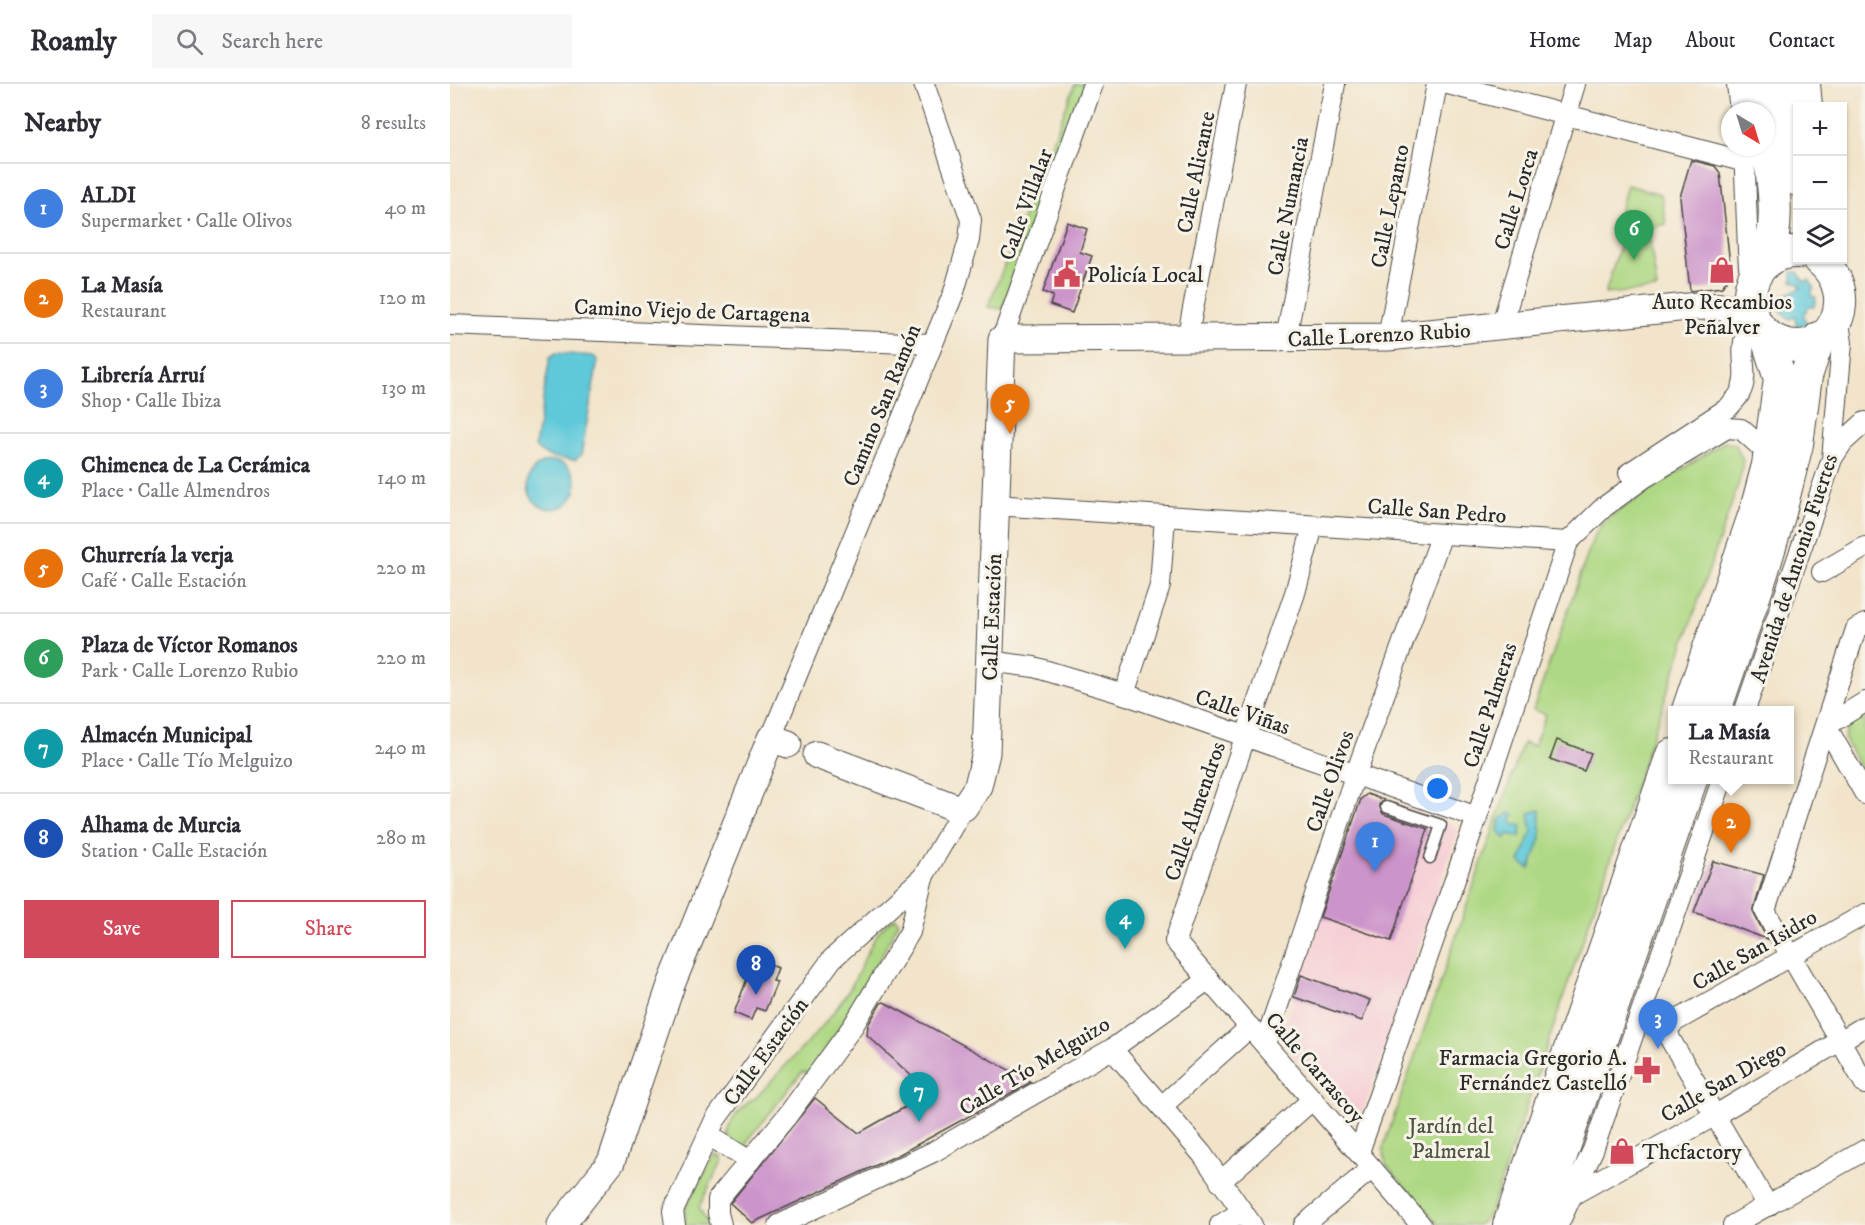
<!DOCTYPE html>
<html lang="en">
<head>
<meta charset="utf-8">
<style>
	body { margin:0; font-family:"IM FELL DW Pica",serif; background:#f7f7f7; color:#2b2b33 }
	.controls { position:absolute; right:18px; top:18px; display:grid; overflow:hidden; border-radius:0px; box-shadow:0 2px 4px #0004 }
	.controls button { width:54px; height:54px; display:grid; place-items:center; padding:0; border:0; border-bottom:2px solid #e1e1e2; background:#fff; color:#2b2b33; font:30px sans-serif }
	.compass { position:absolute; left:1271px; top:18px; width:54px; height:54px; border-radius:50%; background:#fff; box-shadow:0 2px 4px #0004; rotate:142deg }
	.you { position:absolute; left:988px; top:705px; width:21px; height:21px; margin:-15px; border:4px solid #fff; border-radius:50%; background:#1a73e8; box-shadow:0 0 0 9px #1a73e833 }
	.badge { display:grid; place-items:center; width:39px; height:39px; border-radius:50%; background:#d1495b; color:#fff; font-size:20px; font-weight:700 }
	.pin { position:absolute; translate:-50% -50px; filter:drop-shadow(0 2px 3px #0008) }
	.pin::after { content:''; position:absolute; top:32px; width:21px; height:18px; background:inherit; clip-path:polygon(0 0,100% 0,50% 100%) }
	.popup { position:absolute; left:1218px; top:622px; width:126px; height:78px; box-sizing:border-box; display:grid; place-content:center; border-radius:0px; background:#fff; filter:drop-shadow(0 2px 4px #0005); font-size:20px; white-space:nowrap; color:#7c7c81 }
	.popup b { font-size:22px; color:#2b2b33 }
	.popup::after { content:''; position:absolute; left:50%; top:100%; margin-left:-12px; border:12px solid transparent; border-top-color:#fff }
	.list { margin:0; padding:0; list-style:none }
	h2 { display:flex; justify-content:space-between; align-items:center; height:78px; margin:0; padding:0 24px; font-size:26px }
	h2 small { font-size:20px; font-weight:400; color:#7c7c81 }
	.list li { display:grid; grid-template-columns:39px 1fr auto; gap:18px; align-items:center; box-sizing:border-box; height:90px; padding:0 24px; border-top:2px solid #e1e1e2 }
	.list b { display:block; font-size:22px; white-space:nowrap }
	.list p { margin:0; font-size:20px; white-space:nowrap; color:#7c7c81 }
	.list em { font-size:20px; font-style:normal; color:#7c7c81 }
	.actions { display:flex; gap:12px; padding:18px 24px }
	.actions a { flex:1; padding:14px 0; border:2px solid #d1495b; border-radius:0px; text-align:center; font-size:21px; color:#d1495b }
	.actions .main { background:#d1495b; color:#fff }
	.icon { flex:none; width:33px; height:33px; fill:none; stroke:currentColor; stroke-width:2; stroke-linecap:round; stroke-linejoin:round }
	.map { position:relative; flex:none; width:1415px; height:1141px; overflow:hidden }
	header { display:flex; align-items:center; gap:36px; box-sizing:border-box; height:84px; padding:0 30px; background:#fff; border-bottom:2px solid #e1e1e2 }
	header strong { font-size:28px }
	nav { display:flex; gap:33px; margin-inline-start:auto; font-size:21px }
	.search { width:420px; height:54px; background:#f7f7f7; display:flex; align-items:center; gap:15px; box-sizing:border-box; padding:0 21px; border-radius:0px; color:#7c7c81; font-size:22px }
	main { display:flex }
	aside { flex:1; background:#fff }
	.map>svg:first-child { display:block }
	.built { fill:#f6cfd6 }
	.green { fill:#aed883; stroke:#6c8257; stroke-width:1.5 }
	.water { fill:#5fc9da; stroke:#457a82; stroke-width:1.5 }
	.building { fill:#cc94ca }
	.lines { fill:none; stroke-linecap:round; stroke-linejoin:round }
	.lane-casing { stroke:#494743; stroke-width:13 }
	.street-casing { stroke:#494743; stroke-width:22 }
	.secondary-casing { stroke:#494743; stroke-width:29 }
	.primary-casing { stroke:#494743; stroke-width:34 }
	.lane { stroke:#fff; stroke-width:10 }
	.street { stroke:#fff; stroke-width:20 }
	.secondary { stroke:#fff; stroke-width:27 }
	.primary { stroke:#fff; stroke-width:32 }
	.labels { text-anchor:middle; stroke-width:6; stroke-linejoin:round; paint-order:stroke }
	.street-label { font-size:22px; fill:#2b2b2b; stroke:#f7f3e8 }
	.poi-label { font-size:22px; fill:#2b2b2b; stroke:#f7f3e8; text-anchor:start }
	.park-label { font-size:22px; fill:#4c5641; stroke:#f7f3e8 }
</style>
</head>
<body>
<header>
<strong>Roamly</strong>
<div class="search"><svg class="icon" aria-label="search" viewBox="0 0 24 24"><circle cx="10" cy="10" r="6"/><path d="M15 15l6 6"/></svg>Search here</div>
<nav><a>Home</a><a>Map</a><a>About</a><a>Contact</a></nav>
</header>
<main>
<aside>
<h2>Nearby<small>8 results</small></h2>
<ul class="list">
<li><span class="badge" style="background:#3f7fe0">1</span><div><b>ALDI</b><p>Supermarket · Calle Olivos</p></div><em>40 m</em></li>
<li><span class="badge" style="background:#e8710a">2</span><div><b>La Masía</b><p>Restaurant</p></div><em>120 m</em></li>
<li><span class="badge" style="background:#3f7fe0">3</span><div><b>Librería Arruí</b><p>Shop · Calle Ibiza</p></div><em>130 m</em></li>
<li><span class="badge" style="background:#0f9aa8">4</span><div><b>Chimenea de La Cerámica</b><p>Place · Calle Almendros</p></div><em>140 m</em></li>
<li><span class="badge" style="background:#e8710a">5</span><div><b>Churrería la verja</b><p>Café · Calle Estación</p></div><em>220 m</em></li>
<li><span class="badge" style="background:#2e9e5b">6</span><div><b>Plaza de Víctor Romanos</b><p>Park · Calle Lorenzo Rubio</p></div><em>220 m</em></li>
<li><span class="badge" style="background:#0f9aa8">7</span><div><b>Almacén Municipal</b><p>Place · Calle Tío Melguizo</p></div><em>240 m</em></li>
<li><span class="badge" style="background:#1a4fb4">8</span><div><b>Alhama de Murcia</b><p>Station · Calle Estación</p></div><em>280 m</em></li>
</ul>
<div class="actions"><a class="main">Save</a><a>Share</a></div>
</aside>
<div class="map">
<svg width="1415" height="1141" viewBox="0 0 1415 1141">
	<rect width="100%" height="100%" fill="#f7f3e8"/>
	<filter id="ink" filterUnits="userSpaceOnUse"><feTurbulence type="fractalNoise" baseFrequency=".0167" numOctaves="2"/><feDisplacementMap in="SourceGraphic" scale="12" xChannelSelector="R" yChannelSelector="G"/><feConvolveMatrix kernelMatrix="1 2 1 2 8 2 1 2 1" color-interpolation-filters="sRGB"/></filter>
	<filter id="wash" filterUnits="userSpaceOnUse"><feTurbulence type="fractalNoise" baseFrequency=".008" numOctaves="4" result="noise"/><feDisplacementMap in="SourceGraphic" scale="24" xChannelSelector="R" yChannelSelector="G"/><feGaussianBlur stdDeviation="1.35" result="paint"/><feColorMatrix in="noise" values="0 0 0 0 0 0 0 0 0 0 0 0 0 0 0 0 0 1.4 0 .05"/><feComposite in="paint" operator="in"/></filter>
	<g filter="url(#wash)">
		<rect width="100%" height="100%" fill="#f2e4ca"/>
		<polygon class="built" points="917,710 1003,740 1008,748 916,1019 912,1029 903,1035 894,1032 830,956 911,715"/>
		<g class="green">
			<polygon points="625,0 635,0 552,225 538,223"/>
			<polygon points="1177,101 1211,110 1216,140 1198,145 1207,205 1155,210 1174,148 1165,145"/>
			<polygon points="1274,358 1285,360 1293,376 1290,395 1040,1129 1028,1141 989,1141 936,1081 933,1064 1073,659 1084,662 1096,630 1083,626 1144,452 1152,440 1164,430"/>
			<polygon points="1415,632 1415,693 1394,654 1399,641"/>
			<path d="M445 834 448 837 447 841 417 900 361 989 352 988 297 1058 299 1064 295 1065 279 1054C276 1038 292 1021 306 1014 336 978 374 947 399 906 414 882 421 847 445 834Z"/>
			<polygon points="265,1071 271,1073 272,1077 249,1123 259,1141 235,1141 236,1122"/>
		</g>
		<g class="water">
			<polygon points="1342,188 1348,188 1354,198 1359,196 1364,203 1361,212 1366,213 1364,223 1359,223 1353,231 1356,238 1353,241 1346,241 1345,233 1339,235 1331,227 1334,218 1329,213 1350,205 1350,201 1342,197"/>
			<path d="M106 269 143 272 148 276 131 371 125 376C109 374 96 375 85 363L100 273Z"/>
			<circle cx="102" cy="401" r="24"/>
			<polygon points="1090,726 1091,754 1080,785 1070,778 1082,748 1079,729"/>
			<polygon points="1060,729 1064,730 1061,738 1072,742 1070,753 1058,750 1056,755 1048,747 1050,736"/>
		</g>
		<g id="blocks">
			<g class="building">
				<polygon points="1241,76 1265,82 1270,89 1281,190 1272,203 1240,207 1230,113"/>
				<polygon points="617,138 637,145 630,168 642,172 622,229 600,221 603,212 593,208"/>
				<polygon points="1107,656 1141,669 1134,687 1100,675"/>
				<polygon points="917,710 934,716 929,721 933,730 978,745 941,857 870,833 911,715"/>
				<polygon points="1263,777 1314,791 1303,828 1317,855 1244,828"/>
				<polygon points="313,877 328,884 323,897 327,898 315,927 306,924 301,936 284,929 300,887 308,890"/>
				<polygon points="851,891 920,916 912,937 844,913"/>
				<polygon points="434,918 581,998 450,1070 302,1139 280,1119 365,1014 409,1049 480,1009 417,951 418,941 431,919"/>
			</g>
		</g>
	</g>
	<g filter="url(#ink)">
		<use href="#blocks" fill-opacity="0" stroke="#494743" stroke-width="1.5"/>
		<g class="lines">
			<defs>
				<polyline id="lane" points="936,723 991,741 980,774"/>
				<g id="street">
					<polyline points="998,0 1296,78"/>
					<polyline points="1287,0 1290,27"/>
					<polyline points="1360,0 1362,22"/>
					<polyline points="1294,63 1298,167 1299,182 1304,192"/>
					<polyline points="0,241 482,260"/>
					<polyline points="1051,243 1125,0"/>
					<polyline points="938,253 987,0"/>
					<polyline points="836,254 885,0"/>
					<polyline points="552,255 643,0"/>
					<polyline points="737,256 786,0"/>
					<polyline points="1383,373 1393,358 1415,338"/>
					<path d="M1179 389 1278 324C1282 319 1287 315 1290 309 1302 286 1283 265 1303 236"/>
					<polyline points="544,421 1118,458"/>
					<polyline points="863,442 845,509 725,857 971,1141"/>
					<polyline points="1372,488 1415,463"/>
					<polyline points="1415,540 1406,545 1315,827 1415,1000"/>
					<polyline points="539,577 584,583 674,610 1027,733"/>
					<polyline points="674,610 710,502 715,432"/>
					<polyline points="1415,618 1376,642 1415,710"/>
					<polyline points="1295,626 1382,375 1392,259 1388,232"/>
					<polyline points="321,654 504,208 519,156 521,136 474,0"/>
					<polyline points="815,960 905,692 992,450"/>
					<polyline points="662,965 752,1070 802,1141"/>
					<polyline points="712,1022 800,943"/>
					<polyline points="258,1051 300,1077"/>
					<polyline points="909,1068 1027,733 1118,458 1154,423 1194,394 1277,344 1291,345 1320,371"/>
					<polyline points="770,1098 863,1015"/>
					<polyline points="1124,1110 1264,1032 1415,942"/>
					<polyline points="1318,1122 1220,955 1218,945 1224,938 1415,830"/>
					<polyline points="225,1141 223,1127 265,1036 382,875 473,793 514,723"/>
					<polyline points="271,1141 268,1129 268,1115 337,1032 403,942 460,848 473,793"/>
					<polyline points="329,1141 483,1068 662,965 759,895"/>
					<polyline points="770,1141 791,1128"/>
					<polyline points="854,1141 922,1084"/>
					<polyline points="1108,1141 1143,1066 1272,696"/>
					<polyline points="1283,1141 1415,1066"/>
				</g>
				<g id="secondary">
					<polyline points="367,671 504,723 514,723 528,702 536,669 552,255 938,253 1248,222 1275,223 1302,234"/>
					<polyline points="111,1141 161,1078 221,901 321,654 338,660"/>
				</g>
				<g id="primary">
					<polyline points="1311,0 1314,27"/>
					<polyline points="1338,0 1348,96"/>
					<path d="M1348 168C1294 165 1281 241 1331 259 1381 277 1413 212 1370 176"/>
					<path d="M1314 180C1334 141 1321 89 1316 47"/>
					<polyline points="1238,626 1306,426 1318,381 1330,295 1316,251"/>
					<polyline points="1265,626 1312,489 1329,432 1347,360 1356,292 1369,254"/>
					<polyline points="1059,1141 1222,671"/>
					<polyline points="1087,1141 1241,696"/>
				</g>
			</defs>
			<use href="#lane" class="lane-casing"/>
			<use href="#street" class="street-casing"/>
			<use href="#secondary" class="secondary-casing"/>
			<use href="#primary" class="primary-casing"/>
			<use href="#lane" class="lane"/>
			<use href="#street" class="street"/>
			<use href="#secondary" class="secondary"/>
			<use href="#primary" class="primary"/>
		</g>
	</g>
	<defs>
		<symbol id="shop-bare" viewBox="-9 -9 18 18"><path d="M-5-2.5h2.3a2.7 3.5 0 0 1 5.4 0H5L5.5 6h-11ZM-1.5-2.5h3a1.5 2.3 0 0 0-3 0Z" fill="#d1495b" stroke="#f7f3e8" stroke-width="2.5" paint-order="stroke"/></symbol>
		<symbol id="civic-bare" viewBox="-9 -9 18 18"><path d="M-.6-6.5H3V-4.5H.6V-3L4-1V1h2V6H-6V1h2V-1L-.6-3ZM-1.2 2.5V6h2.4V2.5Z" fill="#d1495b" stroke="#f7f3e8" stroke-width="2.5" paint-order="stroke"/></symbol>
		<symbol id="pharmacy-bare" viewBox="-9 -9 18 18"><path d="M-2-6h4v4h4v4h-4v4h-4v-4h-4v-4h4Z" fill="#d1495b" stroke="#f7f3e8" stroke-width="2.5" paint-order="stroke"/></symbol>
	</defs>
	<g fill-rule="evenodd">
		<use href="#shop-bare" x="1253" y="167" width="38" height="38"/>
		<use href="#civic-bare" x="598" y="171" width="38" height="38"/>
		<use href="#pharmacy-bare" x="1178" y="967" width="38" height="38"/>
		<use href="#shop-bare" x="1153" y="1048" width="38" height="38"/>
	</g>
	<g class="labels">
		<g class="street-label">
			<text transform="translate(745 88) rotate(-79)" y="8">Calle Alicante</text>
			<text transform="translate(1065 115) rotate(-73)" y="8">Calle Lorca</text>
			<text transform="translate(575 120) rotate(-70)" y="8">Calle Villalar</text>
			<text transform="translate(837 122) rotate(-79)" y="8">Calle Numancia</text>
			<text transform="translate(939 122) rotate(-79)" y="8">Calle Lepanto</text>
			<text transform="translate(242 226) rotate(2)" y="8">Camino Viejo de Cartagena</text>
			<text transform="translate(929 250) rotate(-3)" y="8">Calle Lorenzo Rubio</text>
			<text transform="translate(431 321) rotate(-68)" y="8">Camino San Ramón</text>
			<text transform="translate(987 426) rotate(4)" y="8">Calle San Pedro</text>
			<text transform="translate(1343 484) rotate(-72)" y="8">Avenida de Antonio Fuertes</text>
			<text transform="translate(541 533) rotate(-88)" y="8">Calle Estación</text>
			<text transform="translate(1039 621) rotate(-72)" y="8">Calle Palmeras</text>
			<text transform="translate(793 627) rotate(19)" y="8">Calle Viñas</text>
			<text transform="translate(879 697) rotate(-71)" y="8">Calle Olivos</text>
			<text transform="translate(744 727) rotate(-71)" y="8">Calle Almendros</text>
			<text transform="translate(1304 865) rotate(-30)" y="8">Calle San Isidro</text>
			<text transform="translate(315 967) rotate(-54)" y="8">Calle Estación</text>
			<text transform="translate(584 981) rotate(-31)" y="8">Calle Tío Melguizo</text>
			<text transform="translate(866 983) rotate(49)" y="8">Calle Carrascoy</text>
			<text transform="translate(1273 997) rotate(-30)" y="8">Calle San Diego</text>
		</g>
		<g class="poi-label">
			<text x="637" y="198">Policía Local</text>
			<text x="1272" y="225" text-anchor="middle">Auto Recambios<tspan x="1272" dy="25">Peñalver</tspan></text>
			<text x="1177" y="981" text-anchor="end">Farmacia Gregorio A.<tspan x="1177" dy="25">Fernández Castelló</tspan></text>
			<text x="1192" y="1075">Thcfactory</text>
		</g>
		<g class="park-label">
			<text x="1001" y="1049">Jardín del<tspan x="1001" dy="25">Palmeral</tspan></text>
		</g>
	</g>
</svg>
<div class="controls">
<button>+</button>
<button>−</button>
<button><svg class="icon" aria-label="layers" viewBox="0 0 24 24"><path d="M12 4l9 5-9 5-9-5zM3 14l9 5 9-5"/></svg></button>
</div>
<svg class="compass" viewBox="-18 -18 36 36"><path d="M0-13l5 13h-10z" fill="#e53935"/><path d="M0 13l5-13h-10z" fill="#7c7c81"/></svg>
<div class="you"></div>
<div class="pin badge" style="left:925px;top:788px;background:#3f7fe0">1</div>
<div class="pin badge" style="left:1281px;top:769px;background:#e8710a">2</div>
<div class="popup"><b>La Masía</b>Restaurant</div>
<div class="pin badge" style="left:1208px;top:965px;background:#3f7fe0">3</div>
<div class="pin badge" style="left:675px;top:865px;background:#0f9aa8">4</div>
<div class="pin badge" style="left:560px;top:350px;background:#e8710a">5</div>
<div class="pin badge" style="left:1184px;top:176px;background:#2e9e5b">6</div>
<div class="pin badge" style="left:469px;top:1038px;background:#0f9aa8">7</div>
<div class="pin badge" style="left:306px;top:911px;background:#1a4fb4">8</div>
</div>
</main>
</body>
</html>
